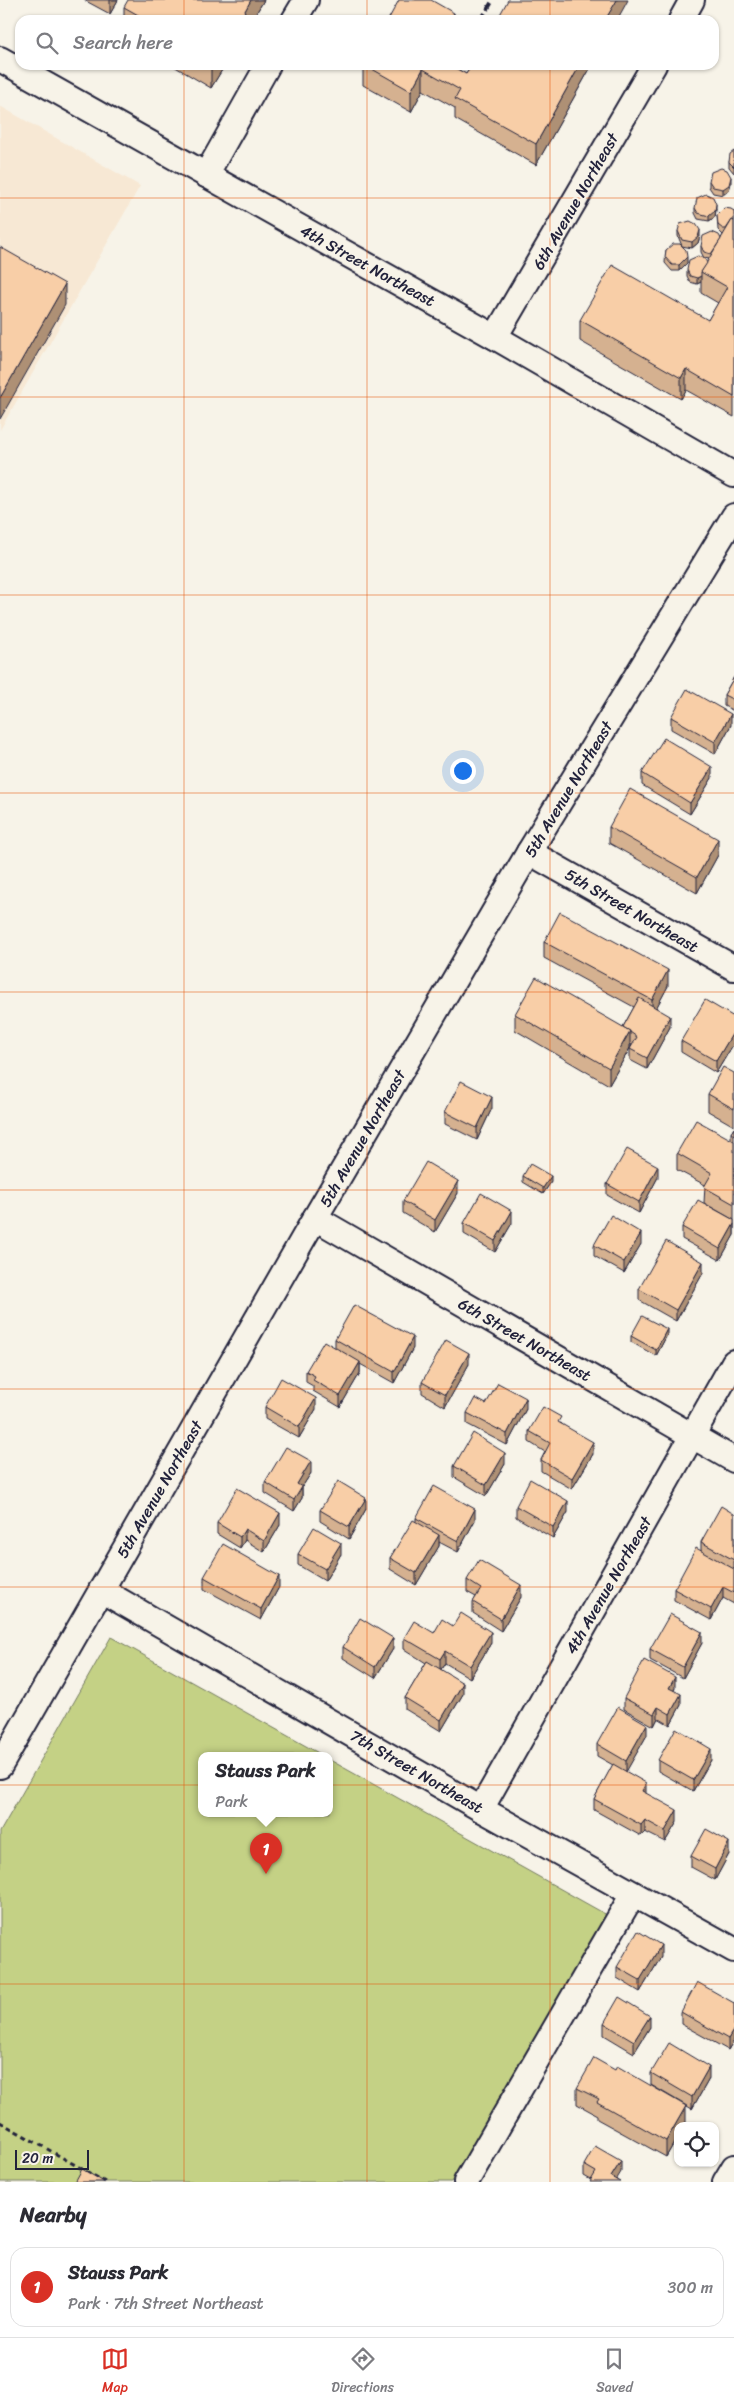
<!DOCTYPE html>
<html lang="en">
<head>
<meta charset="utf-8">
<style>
	body { margin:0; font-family:Sriracha,sans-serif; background:#f2f2f3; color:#2b2b33 }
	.controls { position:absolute; right:15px; bottom:15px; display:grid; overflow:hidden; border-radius:10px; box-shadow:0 1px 4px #0004 }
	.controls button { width:45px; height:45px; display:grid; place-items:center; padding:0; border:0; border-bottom:1px solid #e1e1e2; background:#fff; color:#2b2b33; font:25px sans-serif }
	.scale { position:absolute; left:15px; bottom:12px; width:74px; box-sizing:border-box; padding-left:5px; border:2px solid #22223b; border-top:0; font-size:14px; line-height:18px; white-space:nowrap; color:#22223b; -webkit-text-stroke:4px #f7f3e8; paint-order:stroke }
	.you { position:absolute; left:462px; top:770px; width:18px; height:18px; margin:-12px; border:4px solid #fff; border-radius:50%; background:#1a73e8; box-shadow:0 0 0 8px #1a73e833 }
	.badge { display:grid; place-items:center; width:32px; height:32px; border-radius:50%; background:#d93025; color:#fff; font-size:16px; font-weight:700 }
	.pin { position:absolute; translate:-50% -41px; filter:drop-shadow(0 1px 2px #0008) }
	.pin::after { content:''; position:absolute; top:26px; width:18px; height:15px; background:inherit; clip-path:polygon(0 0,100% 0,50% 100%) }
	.popup { position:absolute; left:198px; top:1752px; width:135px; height:65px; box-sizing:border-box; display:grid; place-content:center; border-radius:10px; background:#fff; filter:drop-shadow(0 1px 4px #0005); font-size:16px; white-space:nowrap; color:#7c7c81 }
	.popup b { font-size:19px; color:#2b2b33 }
	.popup::after { content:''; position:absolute; left:50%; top:100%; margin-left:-10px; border:10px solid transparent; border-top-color:#fff }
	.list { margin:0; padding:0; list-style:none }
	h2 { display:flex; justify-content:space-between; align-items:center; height:65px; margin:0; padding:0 20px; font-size:21px }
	h2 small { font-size:16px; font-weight:400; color:#7c7c81 }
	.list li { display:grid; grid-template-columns:32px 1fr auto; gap:15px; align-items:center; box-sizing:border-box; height:80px; margin:0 10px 10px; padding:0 10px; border:1px solid #e1e1e2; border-radius:15px }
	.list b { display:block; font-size:19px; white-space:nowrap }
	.list p { margin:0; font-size:16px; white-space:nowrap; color:#7c7c81 }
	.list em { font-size:16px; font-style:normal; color:#7c7c81 }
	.icon { flex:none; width:28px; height:28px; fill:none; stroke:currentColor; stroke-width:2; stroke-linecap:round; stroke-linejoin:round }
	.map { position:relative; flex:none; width:734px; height:2182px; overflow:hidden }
	.search { position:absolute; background:#fff; box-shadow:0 1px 4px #0004; left:15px; right:15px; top:15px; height:55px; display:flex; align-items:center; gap:12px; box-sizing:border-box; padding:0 18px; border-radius:15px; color:#7c7c81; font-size:19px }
	.sheet { height:155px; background:#fff }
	nav { display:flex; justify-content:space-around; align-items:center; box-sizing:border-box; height:70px; border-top:1px solid #e1e1e2; background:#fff; font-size:14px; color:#7c7c81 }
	nav a { display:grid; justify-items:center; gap:2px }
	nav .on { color:#d93025 }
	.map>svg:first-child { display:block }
	.built { fill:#f7e8d4 }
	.green { fill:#c4d185; stroke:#737a60 }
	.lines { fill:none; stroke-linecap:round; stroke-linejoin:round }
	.minor-casing { stroke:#22223b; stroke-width:28 }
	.path { stroke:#22223b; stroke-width:3; stroke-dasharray:5 4; stroke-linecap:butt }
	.minor { stroke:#f7f3e8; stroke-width:24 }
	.rail { stroke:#22223b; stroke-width:4; stroke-dasharray:8 4; stroke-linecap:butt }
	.wall { fill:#d5b190; stroke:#22223b }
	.shaded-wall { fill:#ae9075; stroke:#22223b }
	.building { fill:#f8cea7; stroke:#22223b }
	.grid { fill:none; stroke:#e8590c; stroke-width:1; stroke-opacity:0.55 }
	.labels { text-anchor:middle; stroke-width:4; stroke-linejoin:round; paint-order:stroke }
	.street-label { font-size:16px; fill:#22223b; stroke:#f7f3e8 }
</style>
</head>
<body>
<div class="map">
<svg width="734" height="2182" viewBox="0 0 734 2182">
	<rect width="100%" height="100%" fill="#f7f3e8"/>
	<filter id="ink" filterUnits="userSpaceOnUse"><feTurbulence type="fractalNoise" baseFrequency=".02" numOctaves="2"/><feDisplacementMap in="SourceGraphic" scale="10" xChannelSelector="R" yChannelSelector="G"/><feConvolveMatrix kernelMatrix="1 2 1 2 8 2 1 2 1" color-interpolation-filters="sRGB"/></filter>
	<g filter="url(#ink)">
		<polygon class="built" points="0,106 140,186 0,430"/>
		<polygon class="green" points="111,1637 322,1755 202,1755 202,1813 330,1813 330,1760 607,1915 451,2182 0,2182 0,1832"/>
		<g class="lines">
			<defs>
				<g id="minor">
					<polyline points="294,20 306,0"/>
					<polyline points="681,20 692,0"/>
					<polyline points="0,59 495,337 734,475"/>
					<polyline points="206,175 268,65"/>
					<polyline points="495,337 654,65"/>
					<polyline points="529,852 734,968"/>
					<polyline points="315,1218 734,1460"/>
					<polyline points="101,1590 481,1809 734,1950"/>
					<polyline points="0,1766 315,1218 529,852 734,516"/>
					<polyline points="481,1809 734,1362"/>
					<polyline points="466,2182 633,1894"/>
					<polyline points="725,2182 734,2167"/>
				</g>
			</defs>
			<use href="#minor" class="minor-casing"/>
			<polyline class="path" points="0,2122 105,2182"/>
			<use href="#minor" class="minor"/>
			<polyline class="rail" points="481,20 493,0"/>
		</g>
		<g class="wall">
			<polygon points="84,0 118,0 110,14"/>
			<polygon points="264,0 252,20 124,20 124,7"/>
			<polygon points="172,65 225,65 211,88"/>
			<polygon points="363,65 450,65 466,74 472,65 592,65 536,165 455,119 455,108 423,90 411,112 363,85"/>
			<polygon points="734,151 734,173 729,167 729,162"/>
			<polygon points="709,181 731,183 729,190 723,195 713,193 709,187"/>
			<polygon points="695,208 716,209 715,217 709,221 698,219 695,213"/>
			<polygon points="734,211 734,417 686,390 681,399 580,341 580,320 708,320 718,303 701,293 701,282 697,284 690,282 687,276 687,270 707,263 709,259 704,258 701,252 701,246 721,239 723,235 718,230 717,215"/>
			<polygon points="678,231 700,236 698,243 692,248 682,246 687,263 679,271 672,271 665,263 666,250 682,246 678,236"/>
			<polygon points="734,677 734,711 724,706 724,695"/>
			<polygon points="671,717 731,725 715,754 671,729"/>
			<polygon points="642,773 712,778 690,814 642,785"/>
			<polygon points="609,827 718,855 697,893 609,843"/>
			<polygon points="544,942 668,986 656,1008 670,1027 647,1069 630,1060 630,1049 632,1045 630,1044 630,1048 609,1085 515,1030 515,1014 623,1027 634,1007 544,958"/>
			<polygon points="734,1017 734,1043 716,1073 681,1052 681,1041"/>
			<polygon points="734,1073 734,1126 708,1111 708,1094"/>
			<polygon points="492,1108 477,1140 445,1124 445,1112"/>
			<polygon points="734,1128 734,1220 704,1203 705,1185 677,1170 677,1153 731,1140 731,1133"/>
			<polygon points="523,1176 551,1182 543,1194 523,1182"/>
			<polygon points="658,1177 639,1213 607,1195 607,1184"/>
			<polygon points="458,1193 435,1232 403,1213 403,1201"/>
			<polygon points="734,1220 734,1235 720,1260 682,1239 682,1227"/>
			<polygon points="464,1223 512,1223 495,1252 464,1234"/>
			<polygon points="641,1244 624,1273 594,1256 594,1245"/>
			<polygon points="703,1273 676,1321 639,1300 639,1289"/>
			<polygon points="667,1335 656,1356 631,1342 631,1336"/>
			<polygon points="335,1339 413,1348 394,1383 360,1364 360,1373 340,1407 313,1391 313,1386 306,1382 306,1371 335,1348"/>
			<polygon points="469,1364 445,1407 422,1393 422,1382"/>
			<polygon points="486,1404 526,1409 507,1445 467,1424 467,1413"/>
			<polygon points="265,1407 316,1409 299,1438 265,1419"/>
			<polygon points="561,1423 593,1454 572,1489 541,1471 541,1460 545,1452 529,1442 529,1431"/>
			<polygon points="505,1464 486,1496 454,1477 454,1466"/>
			<polygon points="311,1473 302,1487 302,1498 294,1511 265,1493 265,1482"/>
			<polygon points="516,1506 568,1512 553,1538 516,1517"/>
			<polygon points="366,1509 349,1539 320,1521 320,1510"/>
			<polygon points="734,1514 734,1604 723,1598 711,1620 674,1600 674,1589 701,1551 701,1542"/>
			<polygon points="416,1518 475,1520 458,1552 439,1542 439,1546 416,1585 390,1569 390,1558 416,1521"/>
			<polygon points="217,1523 280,1525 264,1552 245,1540 240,1548 217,1534"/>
			<polygon points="298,1554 341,1554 325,1581 298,1565"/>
			<polygon points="204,1577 279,1587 261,1620 204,1589"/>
			<polygon points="467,1580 521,1597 501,1631 473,1613 473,1602 476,1597 467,1592"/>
			<polygon points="453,1626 491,1643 470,1678 445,1663 441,1669 463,1694 441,1731 405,1709 405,1698 426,1663 404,1649 404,1638 434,1633"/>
			<polygon points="702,1643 683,1678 650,1660 650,1649"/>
			<polygon points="343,1647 393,1649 375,1678 343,1658"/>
			<polygon points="675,1688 674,1690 681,1705 670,1725 658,1718 654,1726 624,1709 624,1698"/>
			<polygon points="647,1735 626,1771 646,1794 677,1822 665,1842 645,1832 641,1836 594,1810 594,1799 613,1765 597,1756 597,1744"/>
			<polygon points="658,1760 711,1760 693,1791 658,1771"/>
			<polygon points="729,1854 715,1880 691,1867 691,1856"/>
			<polygon points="661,1957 640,1992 617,1978 617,1967"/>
			<polygon points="734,2003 734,2040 728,2050 681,2024 681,2012"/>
			<polygon points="604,2023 650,2027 634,2053 604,2035"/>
			<polygon points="651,2073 709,2079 692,2109 651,2085"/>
			<polygon points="577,2088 686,2122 666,2157 597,2119 597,2115 577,2104"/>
			<polygon points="584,2165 621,2172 591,2180 584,2176"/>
		</g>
		<g class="shaded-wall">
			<polygon points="110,0 118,0 110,14"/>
			<polygon points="251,0 264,0 252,20 240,20"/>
			<polygon points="617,0 628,0 617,20 605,20"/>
			<polygon points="454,13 454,20 450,20"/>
			<polygon points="213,65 225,65 211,88 211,68"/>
			<polygon points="580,65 592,65 536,165 536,144"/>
			<polygon points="423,69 423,90 411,112 411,91"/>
			<polygon points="731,177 731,183 729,190 723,195 723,189"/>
			<polygon points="716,204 716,209 715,217 709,221 709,216"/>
			<polygon points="700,230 700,236 698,243 692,248 692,242"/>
			<polygon points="687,257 687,263 679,271 679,265"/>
			<polygon points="701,276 701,282 697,284 697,278"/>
			<polygon points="65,284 65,305 0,419 0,398"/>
			<polygon points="686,369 686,390 681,399 681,378"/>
			<polygon points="731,714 731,725 715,754 715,742"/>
			<polygon points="712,767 712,778 690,814 690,803"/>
			<polygon points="718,839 718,855 697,893 697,877"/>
			<polygon points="668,970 668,986 652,1016 652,1000"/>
			<polygon points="670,1016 670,1027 647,1069 647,1058"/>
			<polygon points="630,1031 630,1048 609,1085 609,1068"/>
			<polygon points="734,1031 734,1043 716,1073 716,1061"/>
			<polygon points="492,1097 492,1108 477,1140 477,1128"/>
			<polygon points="658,1166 658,1177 639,1213 639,1202"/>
			<polygon points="551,1176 551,1182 543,1194 543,1188"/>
			<polygon points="458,1181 458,1193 435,1232 435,1220"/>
			<polygon points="512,1211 512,1223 495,1252 495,1241"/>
			<polygon points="734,1224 734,1235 720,1260 720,1249"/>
			<polygon points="641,1233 641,1244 624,1273 624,1262"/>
			<polygon points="703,1262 703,1273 676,1321 676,1310"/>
			<polygon points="667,1329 667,1335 656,1356 656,1350"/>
			<polygon points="413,1337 413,1348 394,1383 394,1372"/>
			<polygon points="469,1353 469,1364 445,1407 445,1395"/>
			<polygon points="360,1362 360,1373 340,1407 340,1396"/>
			<polygon points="316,1398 316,1409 299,1438 299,1427"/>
			<polygon points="526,1398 526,1409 507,1445 507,1434"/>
			<polygon points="593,1442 593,1454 572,1489 572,1478"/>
			<polygon points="505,1453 505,1464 486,1496 486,1485"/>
			<polygon points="311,1461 311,1473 302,1487 302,1498 294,1511 294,1500 297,1484"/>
			<polygon points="366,1498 366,1509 349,1539 349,1527"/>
			<polygon points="568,1501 568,1512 553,1538 553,1527"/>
			<polygon points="475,1509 475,1520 458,1552 458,1541"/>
			<polygon points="280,1513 280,1525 264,1552 264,1541"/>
			<polygon points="245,1529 245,1540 240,1548 240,1537"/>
			<polygon points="439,1535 439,1546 416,1585 416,1573"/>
			<polygon points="341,1543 341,1554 325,1581 325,1569"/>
			<polygon points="279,1576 279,1587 261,1620 261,1609"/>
			<polygon points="521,1585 521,1597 501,1631 501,1619"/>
			<polygon points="723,1587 723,1598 711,1620 711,1609"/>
			<polygon points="491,1632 491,1643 470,1678 470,1666"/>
			<polygon points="702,1632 702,1643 683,1678 683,1667"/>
			<polygon points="393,1638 393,1649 375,1678 375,1667"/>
			<polygon points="445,1651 445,1663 440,1671 440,1659"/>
			<polygon points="675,1677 675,1688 669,1699 669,1688"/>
			<polygon points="463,1683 463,1694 441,1731 441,1720"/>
			<polygon points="681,1694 681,1705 670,1725 670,1714"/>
			<polygon points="658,1707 658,1718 654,1726 654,1714"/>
			<polygon points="647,1724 647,1735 626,1772 626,1761"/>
			<polygon points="711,1749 711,1760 693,1791 693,1780"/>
			<polygon points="646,1783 646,1794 642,1791"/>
			<polygon points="677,1810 677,1822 665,1842 665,1831"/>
			<polygon points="645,1820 645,1832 641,1836 641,1825"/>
			<polygon points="729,1842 729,1854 715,1880 715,1869"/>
			<polygon points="661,1945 661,1957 640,1992 640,1980"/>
			<polygon points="650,2016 650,2027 634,2053 634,2041"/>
			<polygon points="734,2029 734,2040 728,2050 728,2039"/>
			<polygon points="709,2067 709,2079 692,2109 692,2097"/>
			<polygon points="686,2106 686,2122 684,2126 678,2126 678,2136 666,2157 666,2141"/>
			<polygon points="621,2161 621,2172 615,2182 611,2177"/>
		</g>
		<g class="building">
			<polygon points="128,0 251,0 240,20 147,20 124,7"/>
			<polygon points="399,0 431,0 454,13 450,20 388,20"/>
			<polygon points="508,0 617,0 605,20 497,20"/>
			<polygon points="207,65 213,65 211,68"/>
			<polygon points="365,65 450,65 466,74 472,65 580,65 536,144 455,99 460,90 423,69 411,91"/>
			<polygon points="734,151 734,167 729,162 730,154"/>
			<polygon points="721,168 727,170 731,177 729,185 723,189 713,187 709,181 711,172"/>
			<polygon points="706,194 713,197 716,204 715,211 709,216 698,213 695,208 697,198"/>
			<polygon points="724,208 731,209 734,211 734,221 732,220 726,229 723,229 718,225 717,215"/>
			<polygon points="732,220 734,221 734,397 686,369 681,378 580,320 612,265 708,320 727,287 701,272"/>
			<polygon points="690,221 696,224 700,230 698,237 692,242 682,240 678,231 680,224"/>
			<polygon points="712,232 719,235 721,239 711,254 704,252 701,246 703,236"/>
			<polygon points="673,244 680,244 686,250 687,257 679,265 672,265 665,257 666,250"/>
			<polygon points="0,247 65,284 0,398"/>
			<polygon points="698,256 705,259 707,263 701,272 701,276 697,278 690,276 687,270 689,260"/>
			<polygon points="734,677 734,700 724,695"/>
			<polygon points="687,689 731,714 715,742 671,717"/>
			<polygon points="664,738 712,767 690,803 642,773"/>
			<polygon points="630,789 718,839 697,877 609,827"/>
			<polygon points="560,912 668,970 652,1000 544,942"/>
			<polygon points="536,977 630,1031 609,1068 515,1014"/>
			<polygon points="639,998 670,1016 647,1058 630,1049 637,1037 630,1032 630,1031 623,1027"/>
			<polygon points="705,1000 734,1017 734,1031 716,1061 681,1041"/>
			<polygon points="723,1067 734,1073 734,1109 708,1094"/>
			<polygon points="461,1081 492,1097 477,1128 445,1112"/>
			<polygon points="696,1120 734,1141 734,1204 704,1187 712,1173 677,1153"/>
			<polygon points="734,1128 734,1135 731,1133"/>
			<polygon points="627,1149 658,1166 639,1202 607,1184"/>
			<polygon points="426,1162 458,1181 435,1220 403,1201"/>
			<polygon points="530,1164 551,1176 543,1188 523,1176"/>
			<polygon points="481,1193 512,1211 495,1241 464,1223"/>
			<polygon points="698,1200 734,1220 734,1224 720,1249 682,1227"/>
			<polygon points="611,1215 641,1233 624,1262 594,1245"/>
			<polygon points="666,1241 703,1262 676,1310 639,1289"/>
			<polygon points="354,1305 413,1337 394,1372 335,1339"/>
			<polygon points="642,1316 667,1329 656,1350 631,1336"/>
			<polygon points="446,1340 469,1353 445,1395 422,1382"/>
			<polygon points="324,1341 360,1362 340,1396 313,1380 315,1376 306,1371"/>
			<polygon points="281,1378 316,1398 299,1427 265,1407"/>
			<polygon points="498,1383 526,1398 507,1434 467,1413 475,1398 486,1404"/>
			<polygon points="543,1407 561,1417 558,1422 593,1442 572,1478 541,1460 550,1443 529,1431"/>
			<polygon points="473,1433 505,1453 486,1485 454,1466"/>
			<polygon points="286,1447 311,1461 297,1484 302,1487 294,1500 265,1482"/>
			<polygon points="530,1479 568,1501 553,1527 516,1506"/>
			<polygon points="338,1481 366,1498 349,1527 320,1510"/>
			<polygon points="434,1486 475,1509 458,1541 416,1518"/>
			<polygon points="237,1488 280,1513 264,1541 245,1529 240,1537 217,1523"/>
			<polygon points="721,1506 734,1514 734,1560 701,1542"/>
			<polygon points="413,1520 439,1535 416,1573 390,1558"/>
			<polygon points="314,1527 341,1543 325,1569 298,1554"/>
			<polygon points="223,1544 279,1576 261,1609 204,1577"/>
			<polygon points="696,1548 734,1569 734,1593 723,1587 711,1609 674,1589"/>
			<polygon points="479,1560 521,1585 501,1619 473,1602 481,1589 467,1580"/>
			<polygon points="461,1613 491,1632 470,1666 445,1651 440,1659 404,1638 414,1621 434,1633 442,1619 453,1626"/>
			<polygon points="670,1614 702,1632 683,1667 650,1649"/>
			<polygon points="360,1618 393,1638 375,1667 343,1647"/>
			<polygon points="644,1660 675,1677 669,1688 681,1694 670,1714 658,1707 654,1714 624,1698"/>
			<polygon points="427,1661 463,1683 441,1720 405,1698"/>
			<polygon points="618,1707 647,1724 626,1761 597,1744"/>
			<polygon points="676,1728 711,1749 693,1780 658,1760"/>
			<polygon points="613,1764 646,1783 642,1791 677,1810 665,1831 645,1820 641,1825 594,1799"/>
			<polygon points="706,1829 729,1842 715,1869 691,1856"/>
			<polygon points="638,1931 661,1945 640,1980 617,1967"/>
			<polygon points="697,1982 734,2003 734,2029 728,2039 681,2012"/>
			<polygon points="619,1997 650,2016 634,2041 604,2023"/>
			<polygon points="669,2043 709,2067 692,2097 651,2073"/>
			<polygon points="594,2058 615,2070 617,2066 686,2106 666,2141 597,2102 599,2099 577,2088"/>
			<polygon points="595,2146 621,2161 611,2177 620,2182 590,2182 596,2172 584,2165"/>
			<polygon points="82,2169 104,2182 75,2182"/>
		</g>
	</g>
	<path class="grid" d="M184 0V20M367 0V20M550 0V20M184 65V2182M367 65V2182M550 65V2182M0 198H734M0 397H734M0 595H734M0 793H734M0 992H734M0 1190H734M0 1389H734M0 1587H734M0 1785H734M0 1984H734"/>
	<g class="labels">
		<g class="street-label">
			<text transform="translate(575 201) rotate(-60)" y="6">6th Avenue Northeast</text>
			<text transform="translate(368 265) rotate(29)" y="6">4th Street Northeast</text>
			<text transform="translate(568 789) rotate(-59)" y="6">5th Avenue Northeast</text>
			<text transform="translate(632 910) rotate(30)" y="6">5th Street Northeast</text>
			<text transform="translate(362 1138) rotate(-60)" y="6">5th Avenue Northeast</text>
			<text transform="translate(525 1339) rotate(30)" y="6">6th Street Northeast</text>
			<text transform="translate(159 1489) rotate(-60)" y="6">5th Avenue Northeast</text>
			<text transform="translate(608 1585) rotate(-60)" y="6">4th Avenue Northeast</text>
			<text transform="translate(417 1771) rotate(30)" y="6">7th Street Northeast</text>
		</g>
	</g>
</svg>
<div class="controls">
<button><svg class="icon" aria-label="locate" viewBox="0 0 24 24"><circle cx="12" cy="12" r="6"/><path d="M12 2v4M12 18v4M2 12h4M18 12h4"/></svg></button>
</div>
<div class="scale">20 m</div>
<div class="you"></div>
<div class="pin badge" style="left:266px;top:1874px">1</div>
<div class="popup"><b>Stauss Park</b>Park</div>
<div class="search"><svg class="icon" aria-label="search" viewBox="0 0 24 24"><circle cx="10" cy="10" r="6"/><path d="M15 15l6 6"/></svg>Search here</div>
</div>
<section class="sheet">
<h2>Nearby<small></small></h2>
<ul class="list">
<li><span class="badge">1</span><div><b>Stauss Park</b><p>Park · 7th Street Northeast</p></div><em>300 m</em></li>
</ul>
</section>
<nav>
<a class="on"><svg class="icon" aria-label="map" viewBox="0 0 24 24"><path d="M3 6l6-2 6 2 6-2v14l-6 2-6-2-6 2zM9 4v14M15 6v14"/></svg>Map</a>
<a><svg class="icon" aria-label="directions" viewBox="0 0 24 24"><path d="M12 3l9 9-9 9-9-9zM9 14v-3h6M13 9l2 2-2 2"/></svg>Directions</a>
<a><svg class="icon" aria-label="saved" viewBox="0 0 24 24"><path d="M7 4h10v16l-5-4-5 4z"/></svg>Saved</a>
</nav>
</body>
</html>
